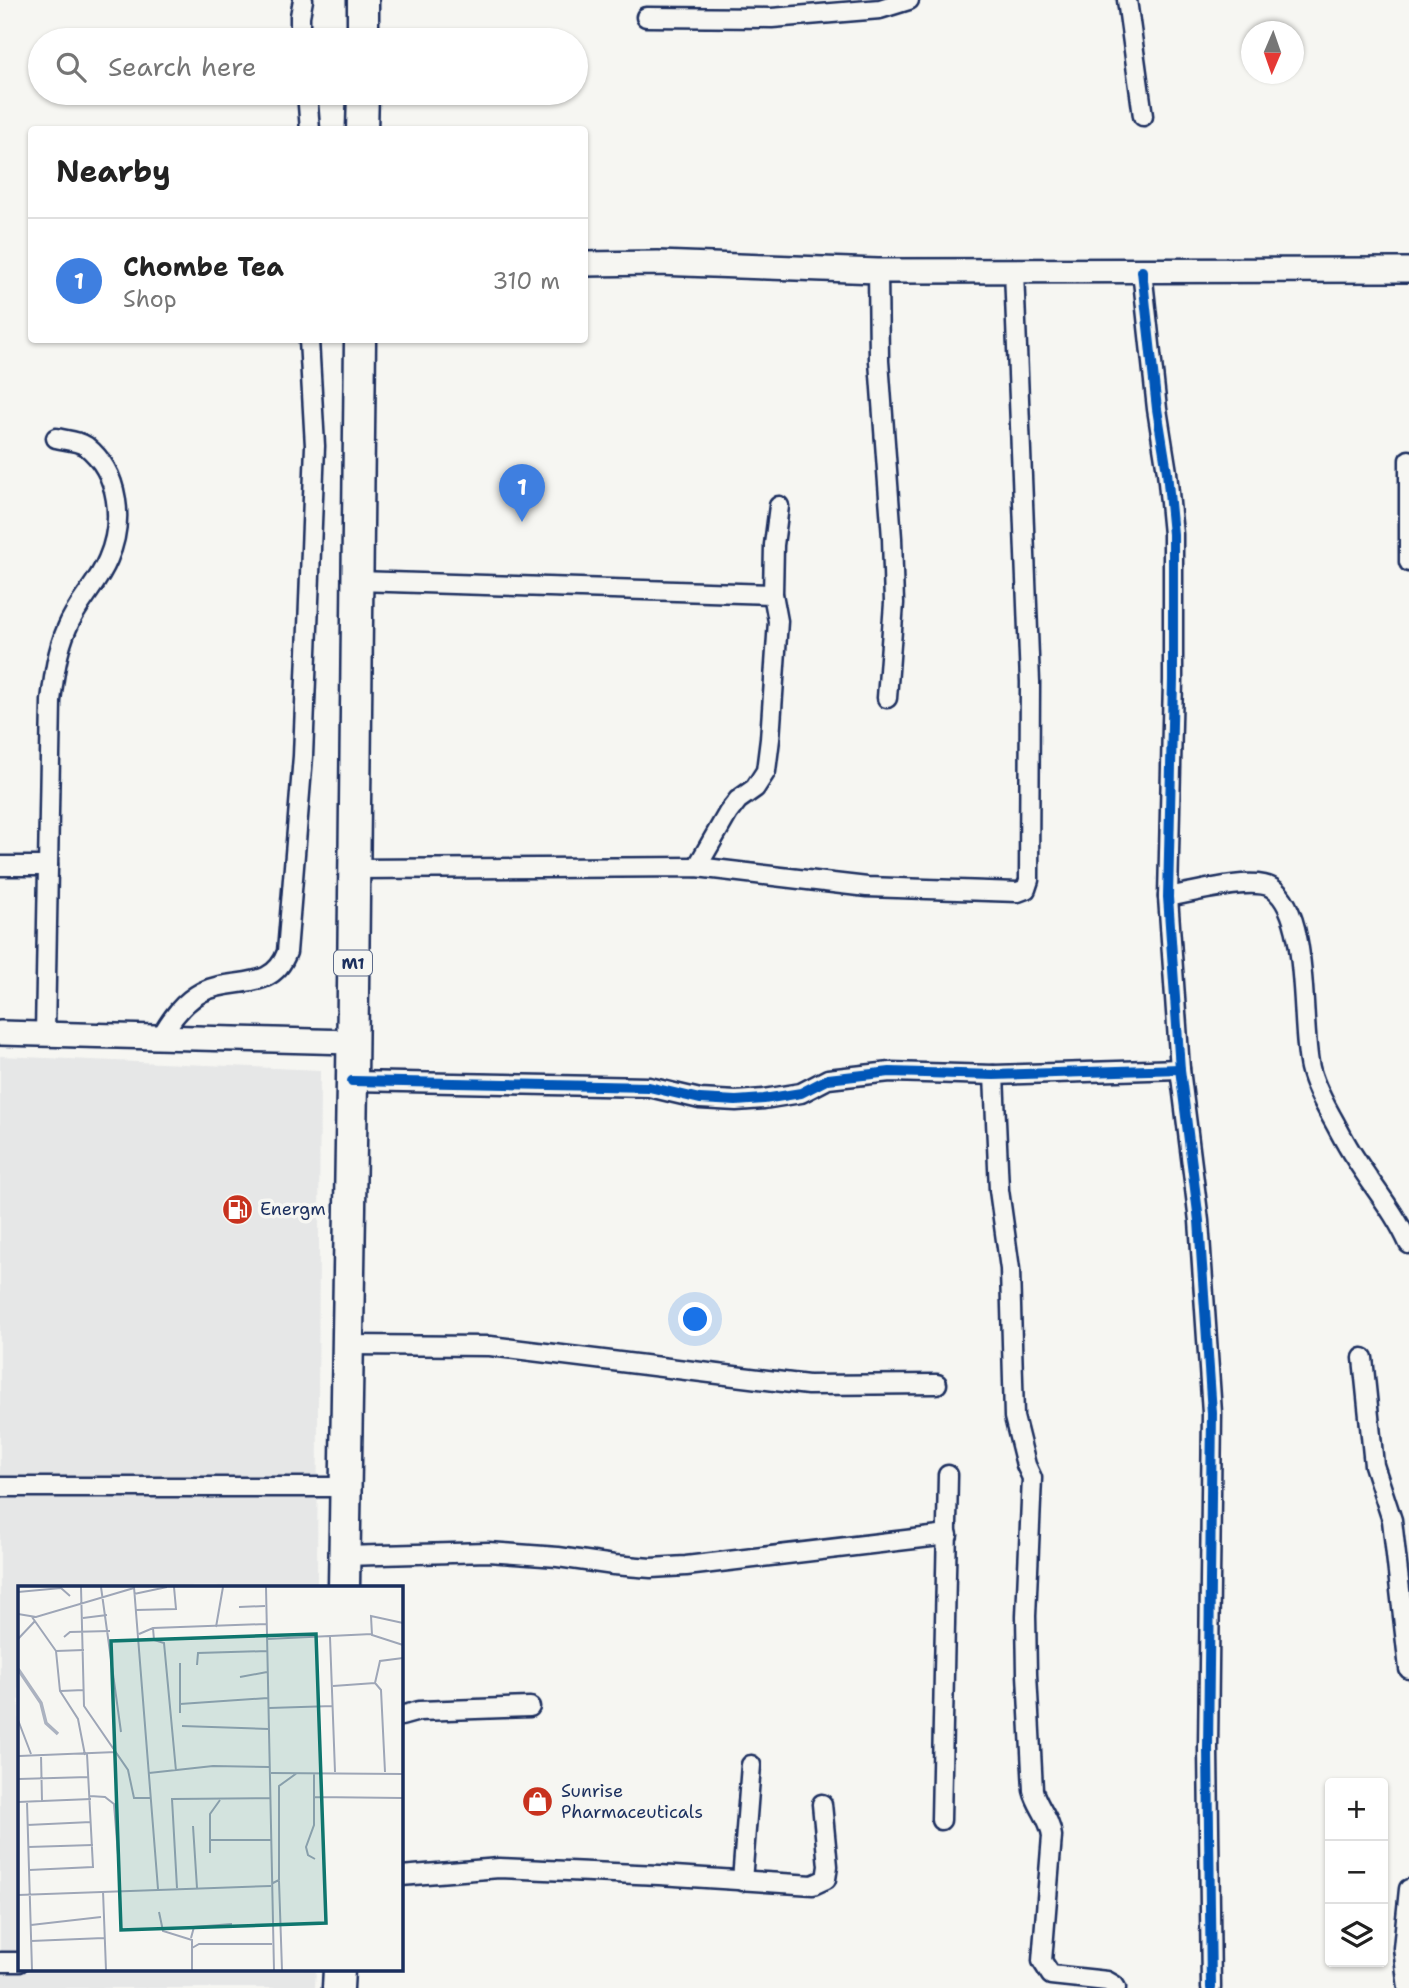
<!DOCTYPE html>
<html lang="en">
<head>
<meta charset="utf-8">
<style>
	body { margin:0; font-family:"Shantell Sans",sans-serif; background:#f2f2f2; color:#222 }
	.controls { position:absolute; right:21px; bottom:21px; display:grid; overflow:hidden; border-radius:7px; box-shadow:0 2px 5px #0004 }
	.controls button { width:63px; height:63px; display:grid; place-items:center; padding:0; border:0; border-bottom:2px solid #e0e0e0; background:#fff; color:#222; font:35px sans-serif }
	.compass { position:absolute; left:1241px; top:21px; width:63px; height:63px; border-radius:50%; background:#fff; box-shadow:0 2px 5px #0004; rotate:182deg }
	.you { position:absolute; left:696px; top:1320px; width:24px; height:24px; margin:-18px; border:5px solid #fff; border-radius:50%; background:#1a73e8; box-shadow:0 0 0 10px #1a73e833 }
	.badge { display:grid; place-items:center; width:46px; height:46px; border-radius:50%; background:#c8321e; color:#fff; font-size:23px; font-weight:700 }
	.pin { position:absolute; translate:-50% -58px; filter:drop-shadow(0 2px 4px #0008) }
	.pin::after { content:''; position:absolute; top:37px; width:24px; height:21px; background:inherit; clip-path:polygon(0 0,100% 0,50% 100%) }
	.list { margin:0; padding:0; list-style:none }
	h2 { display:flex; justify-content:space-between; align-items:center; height:91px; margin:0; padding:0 28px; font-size:30px }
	h2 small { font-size:23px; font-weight:400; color:#767676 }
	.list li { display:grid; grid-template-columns:46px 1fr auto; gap:21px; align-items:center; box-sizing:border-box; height:126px; padding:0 28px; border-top:2px solid #e0e0e0 }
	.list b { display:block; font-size:26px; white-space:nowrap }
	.list p { margin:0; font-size:23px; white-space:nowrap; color:#767676 }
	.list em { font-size:23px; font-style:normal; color:#767676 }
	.icon { flex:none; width:38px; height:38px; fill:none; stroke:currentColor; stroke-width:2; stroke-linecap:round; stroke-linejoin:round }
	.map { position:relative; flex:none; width:1409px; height:1988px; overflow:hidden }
	.search { position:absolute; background:#fff; box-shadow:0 2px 5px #0004; left:28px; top:28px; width:560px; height:77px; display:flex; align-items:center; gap:18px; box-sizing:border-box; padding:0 24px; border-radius:38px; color:#767676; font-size:26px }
	.panel { position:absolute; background:#fff; box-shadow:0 2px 5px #0004; left:28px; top:126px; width:560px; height:217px; border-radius:7px }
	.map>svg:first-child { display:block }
	.built { fill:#e6e7e7 }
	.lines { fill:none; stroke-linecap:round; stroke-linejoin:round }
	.minor-casing { stroke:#1b2f5e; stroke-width:23 }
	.tertiary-casing { stroke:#1b2f5e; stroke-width:28 }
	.trunk-casing { stroke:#1b2f5e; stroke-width:35 }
	.minor { stroke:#f6f6f2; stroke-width:18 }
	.tertiary { stroke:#f6f6f2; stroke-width:23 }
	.trunk { stroke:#f6f6f2; stroke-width:30 }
	.cycleway-casing { stroke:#f6f6f2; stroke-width:15 }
	.cycleway { stroke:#0057b8; stroke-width:10 }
	.labels { text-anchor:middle; stroke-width:7; stroke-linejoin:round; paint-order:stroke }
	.shield { fill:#f6f6f2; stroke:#5d6b8a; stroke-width:2 }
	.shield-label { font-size:16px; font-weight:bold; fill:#1b2f5e }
	.poi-label { font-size:18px; fill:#1b2f5e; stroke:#f6f6f2; text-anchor:start }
	.inset-river { fill:none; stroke:#abb2c0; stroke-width:3.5 }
	.inset-road { fill:none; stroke:#9ea6b7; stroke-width:2 }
	.view { fill:#0f766e; fill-opacity:0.15; stroke:#0f766e; stroke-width:3.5 }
	.inset-edge { fill:none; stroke:#1b2f5e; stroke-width:3.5 }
</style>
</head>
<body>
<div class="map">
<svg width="1409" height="1988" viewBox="0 0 1409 1988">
	<rect width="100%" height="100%" fill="#f6f6f2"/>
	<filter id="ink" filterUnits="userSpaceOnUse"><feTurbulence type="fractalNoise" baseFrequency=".0143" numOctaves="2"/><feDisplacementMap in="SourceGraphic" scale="14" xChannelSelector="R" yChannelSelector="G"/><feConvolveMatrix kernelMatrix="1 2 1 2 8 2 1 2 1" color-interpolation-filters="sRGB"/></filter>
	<g filter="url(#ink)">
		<polygon class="built" points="0,1056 320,1070 317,1587 19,1587 19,1969 316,1969 315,1988 0,1988"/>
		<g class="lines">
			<defs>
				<g id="minor">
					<polyline points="1127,0 1143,116"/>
					<polyline points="646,17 772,18 880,9 909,0"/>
					<polyline points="300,40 300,16 303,0"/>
					<polyline points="307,93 310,130"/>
					<polyline points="878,271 879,361 892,538 894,603 887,698"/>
					<polyline points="1142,271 1157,409 1167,472 1173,534 1173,680 1168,897 1180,1069 1199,1221 1212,1413 1208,1749 1211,1988"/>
					<polyline points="1409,460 1409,562"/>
					<polyline points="357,581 773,594"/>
					<polyline points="0,866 48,866"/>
					<polyline points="697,867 728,813 738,800 755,788 766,771 770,739 778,621 773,594 774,545 779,506"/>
					<polyline points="353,869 697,867 867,887 1018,892 1026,889 1029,880 1030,682 1014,271"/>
					<path d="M1168 897C1191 893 1253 876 1272 888 1311 914 1300 1025 1310 1068 1314 1085 1323 1101 1331 1116 1339 1130 1346 1145 1355 1158 1373 1187 1395 1212 1409 1244"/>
					<path d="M45 1034 51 701C54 676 57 651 67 628 77 603 98 584 108 559 124 522 120 473 86 446 79 441 64 440 56 438"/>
					<path d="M161 1037C171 1019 183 1002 202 992 233 976 272 993 287 952L303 756 315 446 309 340"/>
					<path d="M994 1075 999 1190 1010 1269 1014 1417 1026 1465 1032 1478 1026 1616 1027 1674 1033 1790C1037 1807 1050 1818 1052 1836L1042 1961 1051 1975 1107 1981 1114 1985 1116 1988"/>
					<polyline points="352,1081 649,1087 700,1099 736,1101 764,1099 801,1093 828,1079 890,1072 994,1075 1180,1069"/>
					<polyline points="346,1345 490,1346 808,1385 937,1384"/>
					<polyline points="1363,1358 1374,1465 1392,1520 1409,1669"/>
					<polyline points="0,1487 345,1487"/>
					<polyline points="344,1556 488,1552 558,1557 614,1565 651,1568 686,1566 948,1535"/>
					<polyline points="401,1716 419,1711 530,1707"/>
					<polyline points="941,1820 948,1475"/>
					<polyline points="401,1876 499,1868 659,1875 813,1885 826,1879 828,1866 822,1804"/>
					<polyline points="742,1881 751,1765"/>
					<polyline points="0,1962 19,1962"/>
					<polyline points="1408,1988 1403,1948 1409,1889"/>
				</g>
				<g id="tertiary">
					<polyline points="584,264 658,263 878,271 1409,270"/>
					<polyline points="0,1033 352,1042"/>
				</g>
				<g id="trunk">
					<polyline points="363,40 363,0"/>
					<polyline points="362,130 363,93"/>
					<polyline points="344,1587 352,1081 360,340"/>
					<polyline points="338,1988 339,1969"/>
				</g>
			</defs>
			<use href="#minor" class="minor-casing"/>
			<use href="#tertiary" class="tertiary-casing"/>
			<use href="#trunk" class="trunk-casing"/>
			<use href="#minor" class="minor"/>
			<use href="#tertiary" class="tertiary"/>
			<use href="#trunk" class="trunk"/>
			<defs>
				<g id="cycleway">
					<polyline points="1142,271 1157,409 1167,472 1173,534 1173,680 1168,897 1180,1069 1199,1221 1212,1413 1208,1749 1211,1988"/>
					<polyline points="352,1081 649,1087 700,1099 736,1101 764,1099 801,1093 828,1079 890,1072 994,1075 1180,1069"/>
				</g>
			</defs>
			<use href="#cycleway" class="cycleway-casing"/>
			<use href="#cycleway" class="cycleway"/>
		</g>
	</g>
	<defs>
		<symbol id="fuel-disc" viewBox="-11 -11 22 22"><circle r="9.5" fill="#c8321e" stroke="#f6f6f2"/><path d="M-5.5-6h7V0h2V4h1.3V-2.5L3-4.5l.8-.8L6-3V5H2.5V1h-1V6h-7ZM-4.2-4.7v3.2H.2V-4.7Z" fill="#fff"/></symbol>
		<symbol id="shop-disc" viewBox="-11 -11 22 22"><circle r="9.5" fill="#c8321e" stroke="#f6f6f2"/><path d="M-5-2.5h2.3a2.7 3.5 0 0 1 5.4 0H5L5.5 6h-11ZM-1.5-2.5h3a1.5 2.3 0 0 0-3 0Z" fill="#fff"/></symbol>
	</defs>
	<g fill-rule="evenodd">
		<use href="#fuel-disc" x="220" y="1192" width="35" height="35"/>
		<use href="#shop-disc" x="520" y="1784" width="35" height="35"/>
	</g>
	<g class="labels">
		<rect class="shield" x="334" y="950.5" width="38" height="25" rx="5"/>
		<g class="shield-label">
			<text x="353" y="969">M1</text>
		</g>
		<g class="poi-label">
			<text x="260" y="1215">Energm</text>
			<text x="561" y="1797">Sunrise<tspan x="561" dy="21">Pharmaceuticals</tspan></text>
		</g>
	</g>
	<g transform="translate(18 1586)">
		<rect width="385" height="385" fill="#f6f6f2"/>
		<path class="inset-river" d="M0 83 23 117 28 137 40 148"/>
		<path class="inset-road" d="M63 1 66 120 110 184 116 212H133M83 1 103 146M116 1 140 303M248 1 256 384M0 6 43 2 52 10M116 8 149 1M221 21 247 20M118 24 158 23 156 1M0 28 18 31 116 2M14 31 38 65 42 105 60 133 67 169M65 32 89 29M385 37 353 30 354 49 385 59M198 41 205 1M135 42 136 54 146 57 158 185M121 48 135 42 248 38M46 51 52 46 92 45M312 51 317 186M0 53 17 35M249 53 354 48M38 65 66 64M162 77V127M179 79 180 67 249 65M222 91 249 86M315 100 357 97M42 105 66 104M162 118 250 112M251 122 315 120M0 134 13 168M164 140 251 143M23 169 24 215M1 170 98 166M367 186 363 104 357 97 362 75 385 72M131 187 195 180 251 181M253 187 385 188M296 187V239L288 261 290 269 297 273M0 193 71 191M72 210 87 211 96 218 101 281M296 211 385 212M0 216 73 213M9 216 14 384M9 239 73 236M175 240 179 302M192 254H253M10 261 75 259M192 267V228L202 214M11 284 75 281 69 168M261 295 264 384M255 297 261 294V200L279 187M159 302 154 213 252 212M85 305 88 384M0 309 253 300M141 326 145 345 174 354V384M13 339 83 331M173 352 176 341 214 338M13 355 86 352M174 362 181 358H254"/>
		<path class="view" d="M298 48 308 337 103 344 93 55Z"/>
		<rect width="385" height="385" class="inset-edge"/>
	</g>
</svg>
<div class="controls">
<button>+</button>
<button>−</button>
<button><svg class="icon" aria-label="layers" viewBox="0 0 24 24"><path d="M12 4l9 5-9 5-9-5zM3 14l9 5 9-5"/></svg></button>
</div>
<svg class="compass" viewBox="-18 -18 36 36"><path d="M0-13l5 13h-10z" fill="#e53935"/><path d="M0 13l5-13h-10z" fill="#767676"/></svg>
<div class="you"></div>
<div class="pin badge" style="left:522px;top:522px;background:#3f7fe0">1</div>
<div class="search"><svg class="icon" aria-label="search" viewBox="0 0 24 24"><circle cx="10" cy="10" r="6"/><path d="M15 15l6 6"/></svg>Search here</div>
<section class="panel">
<h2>Nearby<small></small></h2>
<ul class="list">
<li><span class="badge" style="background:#3f7fe0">1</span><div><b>Chombe Tea</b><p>Shop</p></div><em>310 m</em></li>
</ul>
</section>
</div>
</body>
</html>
